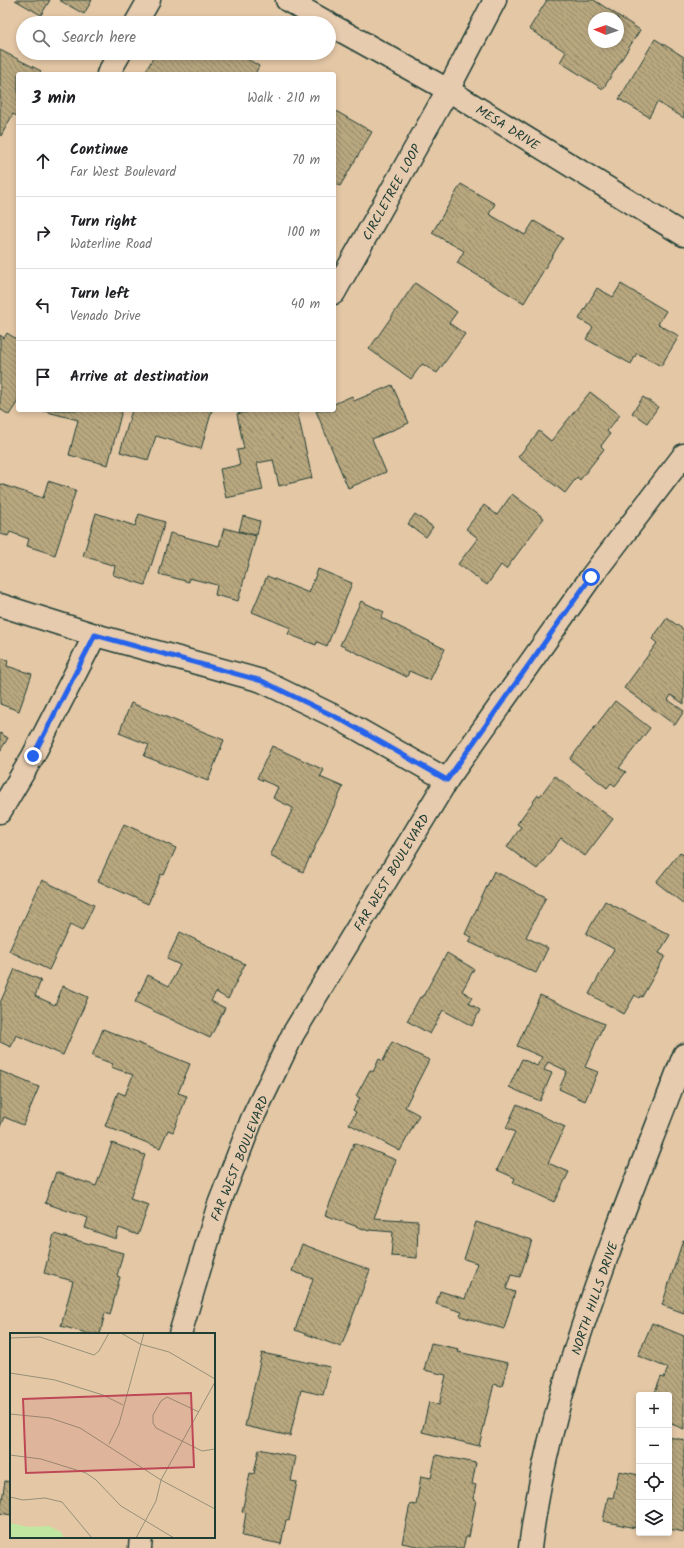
<!DOCTYPE html>
<html lang="en">
<head>
<meta charset="utf-8">
<style>
	body { margin:0; font-family:Kalam,sans-serif; background:#f6f6f6; color:#202124 }
	.controls { position:absolute; right:12px; bottom:12px; display:grid; overflow:hidden; border-radius:4px; box-shadow:0 2px 6px #0003 }
	.controls button { width:36px; height:36px; display:grid; place-items:center; padding:0; border:0; border-bottom:1px solid #e0e0e0; background:#fff; color:#202124; font:20px sans-serif }
	.compass { position:absolute; left:588px; top:12px; width:36px; height:36px; border-radius:50%; background:#fff; box-shadow:0 2px 6px #0003; rotate:272deg }
	.stop { position:absolute; width:12px; height:12px; margin:-9px; border:3px solid #2563eb; border-radius:50%; background:#fff }
	.stop.end { background:#2563eb; border-color:#fff; box-shadow:0 1px 4px #0008 }
	.list { margin:0; padding:0; list-style:none }
	h2 { display:flex; justify-content:space-between; align-items:center; height:52px; margin:0; padding:0 16px; font-size:17px }
	h2 small { font-size:13px; font-weight:400; color:#757577 }
	.list li { display:grid; grid-template-columns:26px 1fr auto; gap:12px; align-items:center; box-sizing:border-box; height:72px; padding:0 16px; border-top:1px solid #e0e0e0 }
	.list b { display:block; font-size:15px; white-space:nowrap }
	.list p { margin:0; font-size:13px; white-space:nowrap; color:#757577 }
	.list em { font-size:13px; font-style:normal; color:#757577 }
	.icon { flex:none; width:22px; height:22px; fill:none; stroke:currentColor; stroke-width:2; stroke-linecap:round; stroke-linejoin:round }
	.map { position:relative; flex:none; width:684px; height:1548px; overflow:hidden }
	.search { position:absolute; background:#fff; box-shadow:0 2px 6px #0003; left:16px; top:16px; width:320px; height:44px; display:flex; align-items:center; gap:10px; box-sizing:border-box; padding:0 14px; border-radius:22px; color:#757577; font-size:15px }
	.panel { position:absolute; background:#fff; box-shadow:0 2px 6px #0003; left:16px; top:72px; width:320px; height:340px; border-radius:4px }
	.map>svg:first-child { display:block }
	.building { fill:url(#building-back-hatch); stroke:#1f3d34; fill-rule:evenodd }
	.lines { fill:none; stroke-linecap:round; stroke-linejoin:round }
	.minor-casing { stroke:#1f3d34; stroke-width:25 }
	.tertiary-casing { stroke:#1f3d34; stroke-width:25 }
	.minor { stroke:#e7cbae; stroke-width:22 }
	.tertiary { stroke:#e7cbae; stroke-width:22 }
	.route { stroke:#2563eb; stroke-width:5 }
	.labels { text-anchor:middle; stroke-width:3; stroke-linejoin:round; paint-order:stroke }
	.street-label { font-size:13px; fill:#1f3d34; stroke:#e7cbae }
	.inset-road { fill:none; stroke:#959078; stroke-width:1 }
	.view { fill:#bf4857; fill-opacity:0.15; stroke:#bf4857; stroke-width:2 }
	.inset-edge { fill:none; stroke:#1f3d34; stroke-width:2 }
</style>
</head>
<body>
<div class="map">
<svg width="684" height="1548" viewBox="0 0 684 1548">
	<defs>
		<pattern id="building-back-hatch" width="6" height="6" patternUnits="userSpaceOnUse"><rect width="6" height="6" fill="#b8a77f"/><path d="M-1 5l2 2M0 0l6 6M5-1l2 2" fill="none" stroke="#958969"/></pattern>
	</defs>
	<rect width="100%" height="100%" fill="#e4c8a6"/>
	<filter id="ink" filterUnits="userSpaceOnUse"><feTurbulence type="fractalNoise" baseFrequency=".025" numOctaves="2"/><feDisplacementMap in="SourceGraphic" scale="8" xChannelSelector="R" yChannelSelector="G"/><feConvolveMatrix kernelMatrix="1 2 1 2 8 2 1 2 1" color-interpolation-filters="sRGB"/></filter>
	<g filter="url(#ink)">
		<g class="building">
			<polygon points="15,0 50,0 41,15"/>
			<polygon points="59,0 92,0 84,14"/>
			<path d="M547 0H594L640 30 603 89 560 62 566 52 529 29ZM594 18H618V42H594Z"/>
			<polygon points="655,39 684,57 684,118 657,102 649,117 619,99"/>
			<polygon points="0,50 41,71 39,74 18,74 18,114 17,116 13,114 1,136 0,135"/>
			<polygon points="156,53 237,53 259,66 255,74 144,74"/>
			<polygon points="334,110 372,132 340,186 334,183"/>
			<polygon points="461,184 495,204 489,214 525,235 534,221 563,238 524,303 457,263 464,251 432,233"/>
			<polygon points="415,283 457,312 449,323 465,334 437,373 422,364 411,379 369,349"/>
			<polygon points="621,284 666,311 658,324 679,336 661,366 637,353 631,364 586,339 593,327 579,319 597,288 613,297"/>
			<polygon points="7,333 18,340 15,350 17,351 18,350 18,401 9,415 0,409 0,335 4,338"/>
			<polygon points="392,385 409,423 372,439 386,472 348,488 316,411 334,410 334,404 352,396 354,401"/>
			<polygon points="590,392 620,415 607,431 610,434 601,446 604,449 580,480 577,477 565,493 518,457 539,431 551,441"/>
			<polygon points="643,397 658,407 647,423 632,413"/>
			<polygon points="40,410 122,410 108,465 69,455 78,420"/>
			<polygon points="132,410 212,410 201,449 156,436 148,460 120,452"/>
			<polygon points="257,410 297,410 312,478 279,486 273,460 257,463 263,490 226,498 220,469 240,465 237,450 244,449 237,414"/>
			<polygon points="48,481 76,490 55,555 27,546 29,539 10,532 8,536 0,534 0,484 43,498"/>
			<polygon points="512,494 544,518 506,569 501,565 487,585 458,564 478,538 466,529 484,505 497,515"/>
			<polygon points="96,513 135,526 139,514 165,522 145,585 113,575 115,566 83,556"/>
			<polygon points="415,514 433,527 426,537 408,524"/>
			<polygon points="243,516 260,521 257,535 239,531"/>
			<polygon points="224,528 256,536 238,601 215,595 217,585 189,578 189,582 159,574 170,533 219,546"/>
			<polygon points="318,569 352,583 327,646 317,642 316,645 288,634 291,628 252,612 267,576 309,593"/>
			<polygon points="361,601 384,612 381,618 445,649 430,680 409,671 407,677 340,645"/>
			<polygon points="667,618 684,630 684,704 671,695 668,700 684,711 675,725 624,688 657,643 652,639"/>
			<polygon points="0,658 8,660 7,666 32,674 19,711 0,704"/>
			<polygon points="615,701 650,728 619,768 626,772 615,786 611,783 607,788 570,759"/>
			<polygon points="131,703 224,740 208,781 144,756 149,745 119,733"/>
			<polygon points="0,733 8,738 0,751"/>
			<polygon points="272,746 324,770 320,777 343,787 303,872 270,856 293,808 273,798 278,787 257,778"/>
			<polygon points="555,776 613,819 585,856 561,838 537,869 507,847 521,827 517,824 538,795 540,796"/>
			<polygon points="124,824 176,848 164,875 161,874 148,904 98,881"/>
			<polygon points="680,852 683,855 684,853 684,904 656,882"/>
			<polygon points="494,871 546,897 526,937 548,948 536,973 469,942 472,937 465,934"/>
			<polygon points="42,880 94,905 82,931 70,925 49,970 9,951"/>
			<polygon points="605,901 670,935 659,953 665,956 642,997 640,996 639,998 635,995 624,1014 589,994 614,949 586,934"/>
			<polygon points="180,932 245,964 228,999 216,992 211,1001 225,1008 210,1038 135,1002 148,975 169,986 180,965 167,959"/>
			<polygon points="447,953 474,969 462,991 472,997 469,1003 480,1010 472,1026 443,1010 430,1034 407,1021 420,997 422,998"/>
			<polygon points="15,969 41,980 35,996 55,1005 63,986 88,997 63,1055 16,1035 11,1047 0,1042 0,1003"/>
			<polygon points="540,995 604,1024 585,1067 598,1072 585,1101 559,1089 567,1071 548,1062 544,1070 552,1073 540,1101 509,1087 522,1059 537,1066 542,1057 517,1046"/>
			<polygon points="103,1029 190,1064 178,1093 187,1096 173,1132 168,1130 160,1148 105,1126 118,1092 125,1095 133,1075 111,1067 113,1064 92,1056"/>
			<polygon points="392,1042 429,1060 405,1107 419,1115 400,1151 349,1124 356,1112 353,1110 360,1098 356,1096 370,1070 373,1072 379,1059 383,1061"/>
			<polygon points="0,1071 39,1087 23,1125 4,1117 0,1127"/>
			<polygon points="517,1104 565,1127 548,1163 569,1172 554,1202 513,1183 515,1178 497,1170 515,1132 506,1128"/>
			<polygon points="112,1143 145,1155 130,1199 149,1205 138,1235 119,1228 116,1239 85,1228 88,1218 45,1203 56,1172 96,1186"/>
			<polygon points="354,1143 396,1160 374,1218 418,1221 417,1258 391,1256 393,1232 369,1230 369,1231 325,1215"/>
			<polygon points="476,1222 532,1240 520,1277 511,1275 506,1289 515,1292 504,1329 460,1316 462,1312 436,1304 440,1291 465,1299 477,1263 464,1259"/>
			<polygon points="54,1234 123,1253 117,1276 120,1277 110,1315 105,1313 100,1334 90,1334 61,1326 73,1281 44,1273"/>
			<polygon points="683,1240 684,1240 684,1313 662,1305"/>
			<polygon points="302,1244 370,1270 341,1347 295,1330 313,1279 292,1271"/>
			<polygon points="652,1323 684,1336 684,1429 669,1423 669,1395 654,1395 661,1377 664,1378 668,1368 638,1356"/>
			<polygon points="431,1343 459,1349 458,1352 508,1363 502,1386 494,1384 479,1446 422,1432 429,1402 439,1405 446,1375 424,1370"/>
			<polygon points="262,1353 330,1367 323,1395 301,1390 290,1436 245,1426"/>
			<polygon points="669,1437 684,1440 684,1532 669,1529"/>
			<polygon points="259,1449 296,1457 291,1481 297,1482 289,1521 286,1520 281,1544 242,1536 246,1513 242,1512 250,1473 254,1474"/>
			<polygon points="436,1455 476,1463 472,1484 476,1485 473,1499 476,1500 469,1537 466,1537 463,1548 426,1548 402,1543 410,1504 416,1505 421,1476 431,1478"/>
			<polygon points="619,1471 639,1475 639,1523 636,1522 635,1528 603,1521 608,1497 613,1498"/>
			<polygon points="5,1481 11,1482 11,1515 0,1513"/>
		</g>
		<g class="lines">
			<defs>
				<g id="minor">
					<polyline points="136,23 149,0"/>
					<polyline points="108,74 120,53"/>
					<polyline points="334,293 448,90 495,0"/>
					<polyline points="0,605 95,635 262,681 340,719 447,780"/>
					<polyline points="0,812 33,756 95,635"/>
					<path d="M530 1548C551 1377 624 1215 684 1055"/>
				</g>
				<g id="tertiary">
					<polyline points="287,0 328,23"/>
					<polyline points="329,24 448,90 684,235"/>
					<polyline points="180,1334 218,1207 252,1119 293,1034 447,780 591,577 684,455"/>
					<polyline points="140,1548 141,1537"/>
				</g>
			</defs>
			<use href="#minor" class="minor-casing"/>
			<use href="#tertiary" class="tertiary-casing"/>
			<use href="#minor" class="minor"/>
			<use href="#tertiary" class="tertiary"/>
		</g>
	</g>
	<g class="lines" filter="url(#ink)">
		<polyline class="route" points="33,756 95,635 262,681 340,719 447,780 591,577"/>
	</g>
	<g class="labels">
		<g class="street-label">
			<text transform="translate(508 127) rotate(32)" y="5">MESA DRIVE</text>
			<text transform="translate(391 192) rotate(-61)" y="5">CIRCLETREE LOOP</text>
			<text transform="translate(391 872) rotate(-59)" y="5">FAR WEST BOULEVARD</text>
			<text transform="translate(239 1158) rotate(-68)" y="5">FAR WEST BOULEVARD</text>
			<text transform="translate(594 1298) rotate(-71)" y="5">NORTH HILLS DRIVE</text>
		</g>
	</g>
	<g transform="translate(10 1333)">
		<rect width="205" height="205" fill="#e4c8a6"/>
		<path d="M0 190 19 194 39 193 51 199 54 205H0Z" fill="#c0e6a1"/>
		<path class="inset-road" d="M111 0 130 11 159 19 205 46M0 5 30 4 84 22 89 18 99 0M0 40 45 47 93 62 113 72M189 79 157 64 151 68 143 82V90L146 95 192 118 205 116M0 81 40 85 70 95 151 147 205 176M99 111 109 91 134 0M0 122 31 126 76 140 86 147 111 173 164 205M0 164 13 167 35 165 52 169 82 205M126 205 146 168 151 147 205 49"/>
		<path class="view" d="M181 60 184 134 16 140 13 66Z"/>
		<rect width="205" height="205" class="inset-edge"/>
	</g>
</svg>
<div class="controls">
<button>+</button>
<button>−</button>
<button><svg class="icon" aria-label="locate" viewBox="0 0 24 24"><circle cx="12" cy="12" r="6"/><path d="M12 2v4M12 18v4M2 12h4M18 12h4"/></svg></button>
<button><svg class="icon" aria-label="layers" viewBox="0 0 24 24"><path d="M12 4l9 5-9 5-9-5zM3 14l9 5 9-5"/></svg></button>
</div>
<svg class="compass" viewBox="-18 -18 36 36"><path d="M0-13l5 13h-10z" fill="#e53935"/><path d="M0 13l5-13h-10z" fill="#757577"/></svg>
<div class="stop" style="left:591px;top:577px"></div>
<div class="stop end" style="left:33px;top:756px"></div>
<div class="search"><svg class="icon" aria-label="search" viewBox="0 0 24 24"><circle cx="10" cy="10" r="6"/><path d="M15 15l6 6"/></svg>Search here</div>
<section class="panel">
<h2>3 min<small>Walk · 210 m</small></h2>
<ul class="list">
<li><svg class="icon" aria-label="ahead" viewBox="0 0 24 24"><path d="M12 20V5M6 11l6-6 6 6"/></svg><div><b>Continue</b><p>Far West Boulevard</p></div><em>70 m</em></li>
<li><svg class="icon" aria-label="right" viewBox="0 0 24 24"><path d="M7 20v-9h11M14 6l5 5-5 5"/></svg><div><b>Turn right</b><p>Waterline Road</p></div><em>100 m</em></li>
<li><svg class="icon" aria-label="left" viewBox="0 0 24 24"><path d="M17 20v-9H6M10 6l-5 5 5 5"/></svg><div><b>Turn left</b><p>Venado Drive</p></div><em>40 m</em></li>
<li><svg class="icon" aria-label="arrive" viewBox="0 0 24 24"><path d="M6 21V4h12l-3 4 3 4H6"/></svg><div><b>Arrive at destination</b></div></li>
</ul>
</section>
</div>
</body>
</html>
